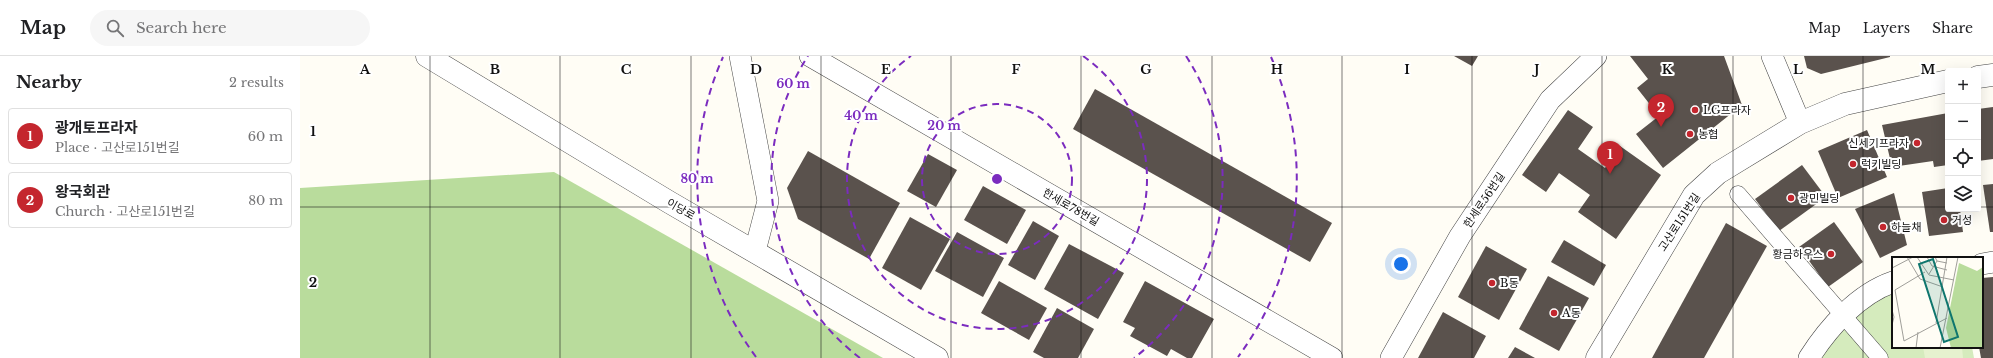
<!DOCTYPE html>
<html lang="en">
<head>
<meta charset="utf-8">
<style>
	body { margin:0; font-family:"Libre Baskerville","Noto Sans KR",serif; background:#f6f6f6; color:#202124 }
	.controls { position:absolute; right:12px; top:12px; display:grid; overflow:hidden; border-radius:4px; box-shadow:0 4px 16px #0002 }
	.controls button { width:36px; height:36px; display:grid; place-items:center; padding:0; border:0; border-bottom:1px solid #e0e0e0; background:#fff; color:#202124; font:20px sans-serif }
	.you { position:absolute; left:1101px; top:208px; width:14px; height:14px; margin:-10px; border:3px solid #fff; border-radius:50%; background:#1a73e8; box-shadow:0 0 0 6px #1a73e833 }
	.badge { display:grid; place-items:center; width:26px; height:26px; border-radius:50%; background:#c4262e; color:#fff; font-size:13px; font-weight:700 }
	.pin { position:absolute; translate:-50% -33px; filter:drop-shadow(0 1px 2px #0008) }
	.pin::after { content:''; position:absolute; top:21px; width:14px; height:12px; background:inherit; clip-path:polygon(0 0,100% 0,50% 100%) }
	.list { margin:0; padding:0; list-style:none }
	h2 { display:flex; justify-content:space-between; align-items:center; height:52px; margin:0; padding:0 16px; font-size:17px }
	h2 small { font-size:13px; font-weight:400; color:#757577 }
	.list li { display:grid; grid-template-columns:26px 1fr auto; gap:12px; align-items:center; box-sizing:border-box; height:56px; margin:0 8px 8px; padding:0 8px; border:1px solid #e0e0e0; border-radius:4px }
	.list b { display:block; font-size:15px; white-space:nowrap }
	.list p { margin:0; font-size:13px; white-space:nowrap; color:#757577 }
	.list em { font-size:13px; font-style:normal; color:#757577 }
	.icon { flex:none; width:22px; height:22px; fill:none; stroke:currentColor; stroke-width:2; stroke-linecap:round; stroke-linejoin:round }
	.map { position:relative; flex:none; width:1693px; height:302px; overflow:hidden }
	header { display:flex; align-items:center; gap:24px; box-sizing:border-box; height:56px; padding:0 20px; background:#fff; border-bottom:1px solid #e0e0e0 }
	header strong { font-size:19px }
	nav { display:flex; gap:22px; margin-inline-start:auto; font-size:14px }
	.search { width:280px; height:36px; background:#f6f6f6; display:flex; align-items:center; gap:10px; box-sizing:border-box; padding:0 14px; border-radius:22px; color:#757577; font-size:15px }
	main { display:flex }
	aside { flex:1; background:#fff }
	.map>svg:first-child { display:block }
	.green { fill:#d5ebbd }
	.forest { fill:#b9dc9c }
	.pitch { fill:#e6f2cf }
	.building { fill:#5a524d }
	.lines { fill:none; stroke-linecap:round; stroke-linejoin:round }
	.pedestrian-casing { stroke:#444; stroke-width:17 }
	.minor-casing { stroke:#444; stroke-width:22 }
	.tertiary-casing { stroke:#444; stroke-width:23 }
	.pedestrian { stroke:#fff; stroke-width:16 }
	.minor { stroke:#fff; stroke-width:21 }
	.tertiary { stroke:#fff; stroke-width:22 }
	.grid { fill:none; stroke:#111; stroke-width:1; stroke-opacity:0.55 }
	.ring { fill:none; stroke:#7b2cbf; stroke-width:2; stroke-dasharray:7 5 }
	.poi-dot { fill:#c4262e; stroke:#fff; stroke-width:1.5 }
	.labels { text-anchor:middle; stroke-width:4; stroke-linejoin:round; paint-order:stroke }
	.poi-label { font-size:11px; fill:#111; stroke:#fff; text-anchor:start }
	.street-label { font-size:11px; fill:#111; stroke:#fff }
	.inset-road { fill:none; stroke:#a09f9a; stroke-width:1 }
	.view { fill:#0f766e; fill-opacity:0.15; stroke:#0f766e; stroke-width:2 }
	.inset-edge { fill:none; stroke:#111; stroke-width:2 }
	.grid-label { font-size:13px; text-anchor:middle; font-weight:bold; fill:#111; stroke:#fff; stroke-width:4; stroke-linejoin:round; paint-order:stroke }
	.centre { fill:#7b2cbf; stroke:#fff; stroke-width:2 }
	.ring-label { font-size:12px; text-anchor:middle; font-weight:bold; fill:#7b2cbf; stroke:#fff; stroke-width:4; stroke-linejoin:round; paint-order:stroke }
</style>
</head>
<body>
<header>
<strong>Map</strong>
<div class="search"><svg class="icon" aria-label="search" viewBox="0 0 24 24"><circle cx="10" cy="10" r="6"/><path d="M15 15l6 6"/></svg>Search here</div>
<nav><a>Map</a><a>Layers</a><a>Share</a></nav>
</header>
<main>
<aside>
<h2>Nearby<small>2 results</small></h2>
<ul class="list">
<li><span class="badge">1</span><div><b>광개토프라자</b><p>Place · 고산로151번길</p></div><em>60 m</em></li>
<li><span class="badge">2</span><div><b>왕국회관</b><p>Church · 고산로151번길</p></div><em>80 m</em></li>
</ul>
</aside>
<div class="map">
<svg width="1693" height="302" viewBox="0 0 1693 302">
	<rect width="100%" height="100%" fill="#fffdf5"/>
	<polygon class="green" points="1593,234 1593,291 1672,291 1674,302 1518,302 1560,255"/>
	<polygon class="forest" points="254,116 583,302 0,302 0,132"/>
	<polygon class="pitch" points="1623,291 1662,291 1663,302 1625,302"/>
	<g class="building">
		<polygon points="1154,0 1178,0 1172,10"/>
		<polygon points="1330,0 1424,0 1442,49 1363,112 1336,78 1359,60 1337,32 1348,23"/>
		<polygon points="1504,0 1590,0 1590,1 1521,18 1507,12"/>
		<polygon points="795,33 1032,167 1010,206 773,73"/>
		<polygon points="1693,51 1693,103 1678,105 1678,53"/>
		<polygon points="1268,54 1293,71 1278,93 1305,112 1320,90 1361,119 1316,183 1278,156 1290,139 1259,117 1246,136 1222,119"/>
		<polygon points="1648,57 1648,109 1634,111 1633,105 1592,111 1582,69"/>
		<polygon points="1567,74 1587,121 1538,142 1518,95"/>
		<polygon points="508,95 600,147 569,203 498,163 487,132"/>
		<polygon points="628,98 657,114 636,151 607,135"/>
		<polygon points="1502,109 1526,141 1479,175 1455,143"/>
		<polygon points="1693,128 1693,176 1690,176 1683,129"/>
		<polygon points="683,130 726,154 707,188 664,164"/>
		<polygon points="1648,132 1648,153 1660,153 1663,176 1629,180 1622,136"/>
		<polygon points="1594,137 1607,189 1580,202 1555,153"/>
		<polygon points="610,161 650,183 621,234 582,212"/>
		<polygon points="733,165 759,180 735,224 708,209"/>
		<polygon points="1534,166 1563,206 1528,231 1499,191"/>
		<polygon points="1426,167 1467,190 1404,302 1352,302"/>
		<polygon points="657,176 704,202 683,241 635,215"/>
		<polygon points="1264,184 1306,209 1294,230 1251,206"/>
		<polygon points="769,188 824,217 798,263 744,233"/>
		<polygon points="1186,190 1227,213 1199,264 1158,241"/>
		<polygon points="1248,220 1289,242 1259,295 1219,273"/>
		<polygon points="1693,221 1693,302 1681,302 1679,291 1682,291 1682,222"/>
		<polygon points="699,225 747,252 729,284 681,257"/>
		<polygon points="845,225 914,263 892,302 887,302 871,293 867,300 830,280 835,272 823,266"/>
		<polygon points="757,252 794,273 778,302 744,302 733,296"/>
		<polygon points="1143,256 1186,280 1174,302 1118,302"/>
		<polygon points="1215,291 1235,302 1208,302"/>
	</g>
	<g class="lines">
		<defs>
			<polyline id="pedestrian" points="1438,138 1580,302"/>
			<g id="minor">
				<polyline points="440,0 468,145 455,195"/>
				<polyline points="510,0 1032,302"/>
				<polyline points="1472,0 1500,67"/>
				<polyline points="1682,208 1693,206"/>
				<polyline points="1091,302 1160,180 1250,44 1296,0"/>
				<path d="M1509 302C1528 272 1558 238 1593 226"/>
			</g>
			<g id="tertiary">
				<polyline points="127,0 369,146 637,302"/>
				<polyline points="1678,21 1693,19"/>
				<polyline points="1297,302 1394,139 1418,117 1500,67 1545,48 1648,25"/>
			</g>
		</defs>
		<use href="#pedestrian" class="pedestrian-casing"/>
		<use href="#minor" class="minor-casing"/>
		<use href="#tertiary" class="tertiary-casing"/>
		<use href="#pedestrian" class="pedestrian"/>
		<use href="#minor" class="minor"/>
		<use href="#tertiary" class="tertiary"/>
	</g>
	<path class="grid" d="M130 0V302M260 0V302M391 0V302M521 0V302M651 0V302M781 0V302M912 0V302M1042 0V302M1172 0V302M1302 0V302M1433 0V302M1563 0V302M0 151H1648M1678 151H1693"/>
	<g class="ring">
		<circle cx="697" cy="123" r="75"/>
		<path d="M783 0A150 150 0 1 1 611 0"/>
		<path d="M560 302A225 225 0 0 1 508 0M886 0A225 225 0 0 1 834 302"/>
		<path d="M456 301A300 300 0 0 1 423 1M971 1A300 300 0 0 1 938 301"/>
	</g>
	<g class="poi-dot">
		<circle cx="1395" cy="54" r="4"/>
		<circle cx="1390" cy="78" r="4"/>
		<circle cx="1617" cy="87" r="4"/>
		<circle cx="1553" cy="108" r="4"/>
		<circle cx="1491" cy="142" r="4"/>
		<circle cx="1644" cy="164" r="4"/>
		<circle cx="1583" cy="171" r="4"/>
		<circle cx="1531" cy="198" r="4"/>
		<circle cx="1192" cy="227" r="4"/>
		<circle cx="1254" cy="257" r="4"/>
	</g>
	<g class="labels">
		<g class="poi-label">
			<text x="1403" y="58">LG프라자</text>
			<text x="1398" y="82">농협</text>
			<text x="1609" y="91" text-anchor="end">신세기프라자</text>
			<text x="1561" y="112">럭키빌딩</text>
			<text x="1499" y="146">광민빌딩</text>
			<text x="1652" y="168">거성</text>
			<text x="1591" y="175">하늘채</text>
			<text x="1523" y="202" text-anchor="end">황금하우스</text>
			<text x="1200" y="231">B동</text>
			<text x="1262" y="261">A동</text>
		</g>
		<g class="street-label">
			<text transform="translate(1184 144) rotate(-56)" y="4">한세로56번길</text>
			<text transform="translate(771 151) rotate(30)" y="4">한세로78번길</text>
			<text transform="translate(381 153) rotate(30)" y="4">이당로</text>
			<text transform="translate(1379 166) rotate(-57)" y="4">고산로151번길</text>
		</g>
	</g>
	<g transform="translate(1592 201)">
		<rect width="91" height="91" fill="#fffdf5"/>
		<path d="M67 6 85 14 91 10V91H59L54 71Z" fill="#b9dc9c"/>
		<path class="inset-road" d="M15 0 28 22 51 30M25 0 37 18 62 23M35 0 40 9 55 13M43 0 45 4 55 6M0 11 21 0M33 15 3 33 12 84 55 61M37 17 45 4M0 53 2 60 0 68M44 66 55 0M24 91 26 75M48 91 66 0"/>
		<path class="view" d="M41 2 66 80 52 85 27 7Z"/>
		<rect width="91" height="91" class="inset-edge"/>
	</g>
	<g class="grid-label">
		<text x="65" y="18">A</text>
		<text x="195" y="18">B</text>
		<text x="326" y="18">C</text>
		<text x="456" y="18">D</text>
		<text x="586" y="18">E</text>
		<text x="716" y="18">F</text>
		<text x="846" y="18">G</text>
		<text x="977" y="18">H</text>
		<text x="1107" y="18">I</text>
		<text x="1237" y="18">J</text>
		<text x="1367" y="18">K</text>
		<text x="1498" y="18">L</text>
		<text x="1628" y="18">M</text>
		<text x="13" y="80">1</text>
		<text x="13" y="231">2</text>
	</g>
	<circle cx="697" cy="123" r="6" class="centre"/>
	<g class="ring-label">
		<text x="493" y="32">60 m</text>
		<text x="561" y="64">40 m</text>
		<text x="644" y="74">20 m</text>
		<text x="397" y="127">80 m</text>
	</g>
</svg>
<div class="controls">
<button>+</button>
<button>−</button>
<button><svg class="icon" aria-label="locate" viewBox="0 0 24 24"><circle cx="12" cy="12" r="6"/><path d="M12 2v4M12 18v4M2 12h4M18 12h4"/></svg></button>
<button><svg class="icon" aria-label="layers" viewBox="0 0 24 24"><path d="M12 4l9 5-9 5-9-5zM3 14l9 5 9-5"/></svg></button>
</div>
<div class="you"></div>
<div class="pin badge" style="left:1310px;top:118px">1</div>
<div class="pin badge" style="left:1361px;top:71px">2</div>
</div>
</main>
</body>
</html>
